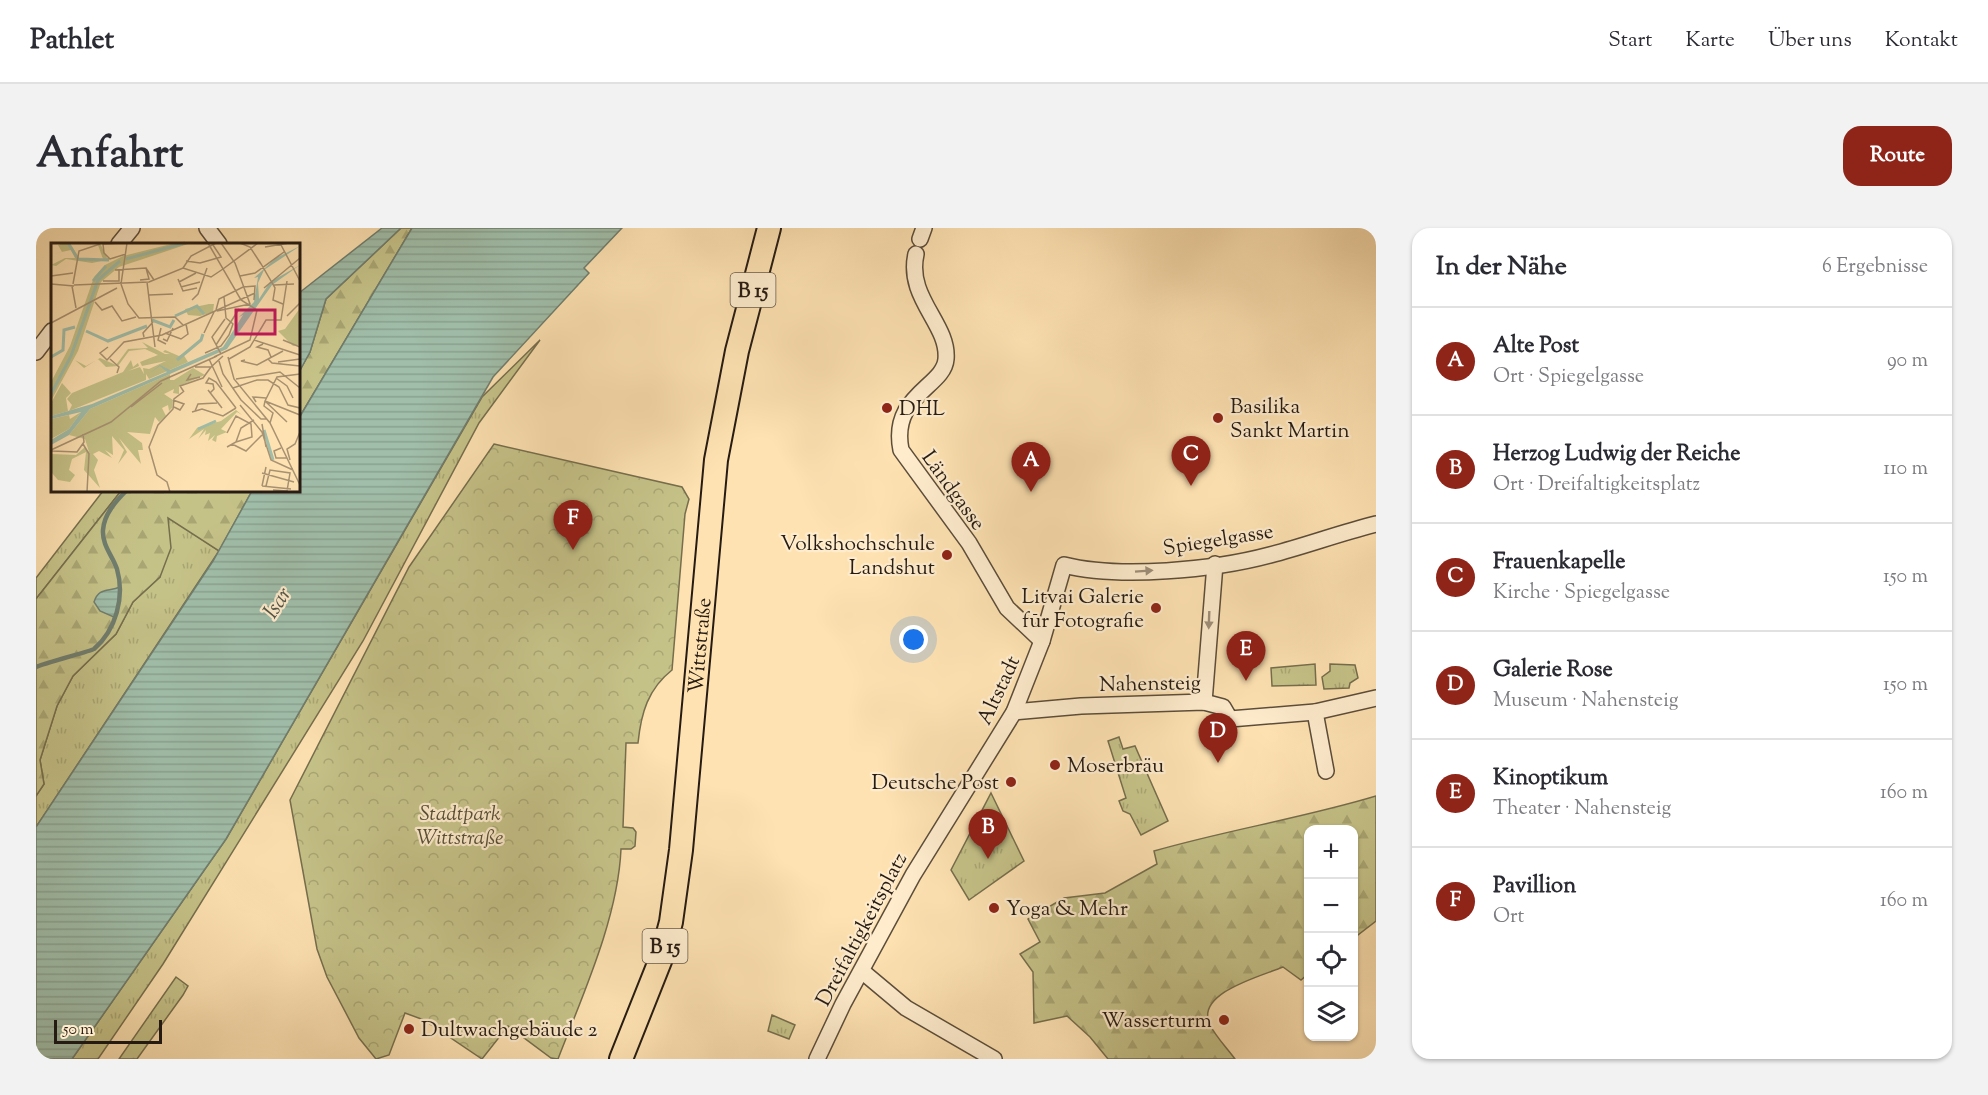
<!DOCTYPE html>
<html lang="de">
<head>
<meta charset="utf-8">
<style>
	body { margin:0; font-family:"Sorts Mill Goudy",serif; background:#f2f2f3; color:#2b2b33 }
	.controls { position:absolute; right:18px; bottom:18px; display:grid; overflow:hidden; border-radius:12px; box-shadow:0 2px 4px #0004 }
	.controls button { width:54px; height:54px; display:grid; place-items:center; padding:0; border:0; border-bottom:2px solid #e1e1e2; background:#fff; color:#2b2b33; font:30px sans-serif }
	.scale { position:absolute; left:18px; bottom:15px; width:108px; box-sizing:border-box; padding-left:6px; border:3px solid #261b13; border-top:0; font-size:16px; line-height:21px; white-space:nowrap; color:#261b13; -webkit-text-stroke:4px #feeccd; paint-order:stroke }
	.you { position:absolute; left:878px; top:412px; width:21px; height:21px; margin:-15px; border:4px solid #fff; border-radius:50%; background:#1a73e8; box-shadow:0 0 0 9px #1a73e833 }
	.badge { display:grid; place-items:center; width:39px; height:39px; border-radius:50%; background:#8f2418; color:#fff; font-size:20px; font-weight:700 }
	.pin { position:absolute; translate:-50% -50px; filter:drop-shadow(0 2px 3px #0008) }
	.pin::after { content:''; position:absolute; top:32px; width:21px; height:18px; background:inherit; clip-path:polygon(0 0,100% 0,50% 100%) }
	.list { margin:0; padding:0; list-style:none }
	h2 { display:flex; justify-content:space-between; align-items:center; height:78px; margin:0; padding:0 24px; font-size:26px }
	h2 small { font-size:20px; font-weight:400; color:#7c7c81 }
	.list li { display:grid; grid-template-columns:39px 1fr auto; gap:18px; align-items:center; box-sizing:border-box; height:108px; padding:0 24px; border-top:2px solid #e1e1e2 }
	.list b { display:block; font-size:22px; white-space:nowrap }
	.list p { margin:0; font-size:20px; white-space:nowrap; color:#7c7c81 }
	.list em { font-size:20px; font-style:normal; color:#7c7c81 }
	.icon { flex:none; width:33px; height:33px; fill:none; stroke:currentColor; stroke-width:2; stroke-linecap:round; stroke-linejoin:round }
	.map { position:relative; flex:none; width:1340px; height:831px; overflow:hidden; border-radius:18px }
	header { display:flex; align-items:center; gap:36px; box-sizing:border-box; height:84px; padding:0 30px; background:#fff; border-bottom:2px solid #e1e1e2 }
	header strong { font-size:28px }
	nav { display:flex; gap:33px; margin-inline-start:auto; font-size:21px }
	.intro { display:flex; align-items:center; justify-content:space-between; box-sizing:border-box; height:144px; padding:0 36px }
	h1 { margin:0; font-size:42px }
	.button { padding:15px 27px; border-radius:18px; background:#8f2418; color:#fff; font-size:21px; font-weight:700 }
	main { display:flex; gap:36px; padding:0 36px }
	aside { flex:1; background:#fff; border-radius:18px; box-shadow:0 2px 4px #0004 }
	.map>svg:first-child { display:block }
	.grass { fill:url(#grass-tufts); stroke:#766e4e; stroke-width:1.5 }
	.forest { fill:url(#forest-firs); stroke:#766e4e; stroke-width:1.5 }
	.park { fill:url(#park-crowns); stroke:#766e4e; stroke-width:1.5 }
	.water { fill:url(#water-rules); stroke:#6f7d6e; stroke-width:1.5 }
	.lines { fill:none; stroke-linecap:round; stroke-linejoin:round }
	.stream { stroke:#6f7d6e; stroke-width:4.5 }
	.street-casing { stroke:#5c4d3b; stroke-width:18 }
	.primary-casing { stroke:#261b13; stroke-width:26 }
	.street { stroke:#feeccd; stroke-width:15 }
	.primary { stroke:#fee2b2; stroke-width:22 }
	.oneway { fill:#9d8e79 }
	.poi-dot { fill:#8f2418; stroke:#feeccd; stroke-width:2 }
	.labels { text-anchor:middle; stroke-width:4.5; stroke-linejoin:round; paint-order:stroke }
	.shield { fill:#feeccd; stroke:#675a4b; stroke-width:1.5 }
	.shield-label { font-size:20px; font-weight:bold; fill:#261b13 }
	.poi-label { font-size:21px; fill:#261b13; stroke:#feeccd; text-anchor:start }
	.street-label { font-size:21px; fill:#261b13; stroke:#feeccd }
	.park-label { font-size:21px; font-style:italic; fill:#564d36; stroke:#feeccd }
	.water-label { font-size:22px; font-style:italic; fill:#515448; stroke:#feeccd }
	.inset-river { fill:none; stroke:#a0beaa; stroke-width:3 }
	.inset-road { fill:none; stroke:#a89272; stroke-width:1.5 }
	.view { fill:#c2185b; fill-opacity:0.15; stroke:#c2185b; stroke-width:3 }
	.inset-edge { fill:none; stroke:#261b13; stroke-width:3 }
</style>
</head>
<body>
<header>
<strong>Pathlet</strong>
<nav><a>Start</a><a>Karte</a><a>Über uns</a><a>Kontakt</a></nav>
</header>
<div class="intro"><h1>Anfahrt</h1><a class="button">Route</a></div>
<main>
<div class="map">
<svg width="1340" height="831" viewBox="0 0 1340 831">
	<defs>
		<pattern id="grass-tufts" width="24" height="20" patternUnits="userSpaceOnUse" patternTransform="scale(1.5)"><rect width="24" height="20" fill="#c5c288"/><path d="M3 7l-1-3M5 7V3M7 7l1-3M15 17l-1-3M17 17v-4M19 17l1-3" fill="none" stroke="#a9a674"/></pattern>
		<pattern id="forest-firs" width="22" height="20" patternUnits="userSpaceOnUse" patternTransform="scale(1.5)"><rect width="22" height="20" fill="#c5c288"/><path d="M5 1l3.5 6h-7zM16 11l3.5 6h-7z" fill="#a9a674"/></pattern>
		<pattern id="park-crowns" width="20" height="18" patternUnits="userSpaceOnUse" patternTransform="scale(1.5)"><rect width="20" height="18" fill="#c5c288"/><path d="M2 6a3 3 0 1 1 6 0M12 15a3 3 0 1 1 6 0" fill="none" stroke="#a9a674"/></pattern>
		<pattern id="water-rules" width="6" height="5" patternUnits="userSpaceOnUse" patternTransform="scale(1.5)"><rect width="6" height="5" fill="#a0beaa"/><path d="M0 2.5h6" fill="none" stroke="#8aa391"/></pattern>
	</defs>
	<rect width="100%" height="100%" fill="#fee2b2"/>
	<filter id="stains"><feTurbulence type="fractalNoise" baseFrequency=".00333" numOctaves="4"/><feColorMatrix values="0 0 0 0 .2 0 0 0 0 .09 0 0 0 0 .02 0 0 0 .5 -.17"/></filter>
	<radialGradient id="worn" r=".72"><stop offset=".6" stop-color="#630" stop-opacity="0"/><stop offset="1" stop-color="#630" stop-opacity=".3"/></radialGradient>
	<g class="grass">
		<polygon points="504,112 443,195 327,413 127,736 62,831 36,831 190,611 446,169"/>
		<polygon points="67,263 85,263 0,371 0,350"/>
		<polygon points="132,289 183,323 0,599 0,568 8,556 4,532 21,478 37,448 80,406 97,374 124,349"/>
		<polygon points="1279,436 1280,457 1236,458 1235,440"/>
		<polygon points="1294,436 1319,437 1322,450 1314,455 1313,460 1288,461 1286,449 1294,443"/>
		<polygon points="1083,509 1087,521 1099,518 1132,593 1105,607 1094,586 1087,583 1083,573 1090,570 1072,513"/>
		<polygon points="955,565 988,633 933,672 915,642"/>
		<polygon points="140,749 152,758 147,767 101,831 83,831"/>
		<polygon points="736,787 759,797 753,811 732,803"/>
	</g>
	<g class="forest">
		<polygon points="365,0 376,0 263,190 263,144 274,124 290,71"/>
		<polygon points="85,263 216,263 183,323 132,290 135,320 124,349 97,374 80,406 37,448 21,478 4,532 8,556 0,568 0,371"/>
		<path d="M1340 568V693L1318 710V602H1272V746L1265 752 1247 739C1226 748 1158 765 1174 797 1180 809 1191 820 1199 831H1072L1054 809 1031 788 998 795 997 744 984 726 1004 714 992 691 1028 670 1069 665 1121 636 1118 623C1191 602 1267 590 1340 568Z"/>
	</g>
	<path class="park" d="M458 216 646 259 653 271 649 286 636 442C612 461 605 485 602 515H590L587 599 597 600 600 604 599 618 595 621H585C582 690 547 766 522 831L515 830 472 798 446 831 388 792 369 785 353 827 340 831 323 810 291 749 281 721 254 572 373 339Z"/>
	<g class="water">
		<polygon points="346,0 365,0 290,71 274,124 263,144 263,65"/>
		<polygon points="376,0 586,0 548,40 553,45 457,149 190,611 36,831 0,831 0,599 177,333 216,263 262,262 263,190"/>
		<path d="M84 359V363L80 390 64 383 58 374C63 359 72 364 84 359Z"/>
	</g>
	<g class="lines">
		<path class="stream" d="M0 439C9 435 55 423 58 421 80 402 89 369 81 341 76 327 66 317 67 302 68 286 80 273 91 262"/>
		<defs>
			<g id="street">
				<polyline points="171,0 183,16"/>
				<polyline points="884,11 888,0"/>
				<polyline points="83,16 96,0"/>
				<path d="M880 26C870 70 913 96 910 131 908 159 854 167 865 222L933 315 971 380 1006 413"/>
				<polyline points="0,124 16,103"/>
				<polyline points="1168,474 1179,336"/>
				<polyline points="978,484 1045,478 1168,474 1187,479 1194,491 1279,484 1340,470"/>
				<polyline points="1279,484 1290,543"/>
				<polyline points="827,744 870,780 958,831"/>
				<path d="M781 831 807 776 877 647 978 484 1006 413 1028 337C1083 351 1178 342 1234 327 1269 318 1304 305 1340 296"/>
			</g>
			<g id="primary">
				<path id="s1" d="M585 831 626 728 635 694 645 622 680 232 701 123 733 0"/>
			</g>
		</defs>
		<use href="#street" class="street-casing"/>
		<use href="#primary" class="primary-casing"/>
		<use href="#street" class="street"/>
		<use href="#primary" class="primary"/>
	</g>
	<defs><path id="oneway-solid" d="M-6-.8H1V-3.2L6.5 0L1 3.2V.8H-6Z" transform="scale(1.5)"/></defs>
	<g class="oneway">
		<use href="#oneway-solid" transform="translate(1108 343) rotate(-4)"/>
		<use href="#oneway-solid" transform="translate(1173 392) rotate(92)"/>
	</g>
	<g class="poi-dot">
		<circle cx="851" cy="180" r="6"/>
		<circle cx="1182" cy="190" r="6"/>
		<circle cx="911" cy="327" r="6"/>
		<circle cx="1120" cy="380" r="6"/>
		<circle cx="1019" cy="537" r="6"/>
		<circle cx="975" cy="554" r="6"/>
		<circle cx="958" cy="680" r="6"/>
		<circle cx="1188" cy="792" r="6"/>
		<circle cx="373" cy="801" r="6"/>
	</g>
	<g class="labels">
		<g class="shield">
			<rect x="694.5" y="45" width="45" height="34" rx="4.5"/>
			<rect x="606.5" y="701" width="45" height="34" rx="4.5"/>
		</g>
		<g class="shield-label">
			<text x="717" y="69">B 15</text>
			<text x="629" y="725">B 15</text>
		</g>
		<g class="poi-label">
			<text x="1194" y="185">Basilika<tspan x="1194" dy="24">Sankt Martin</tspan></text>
			<text x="863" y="187">DHL</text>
			<text x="899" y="322" text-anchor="end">Volkshochschule<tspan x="899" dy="24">Landshut</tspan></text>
			<text x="1108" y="375" text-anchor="end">Litvai Galerie<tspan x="1108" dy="24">fūr Fotografie</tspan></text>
			<text x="1031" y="544">Moserbräu</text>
			<text x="963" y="561" text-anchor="end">Deutsche Post</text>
			<text x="970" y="687">Yoga &amp; Mehr</text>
			<text x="1176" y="799" text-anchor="end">Wasserturm</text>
			<text x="385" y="808">Dultwachgebäude 2</text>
		</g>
		<g class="street-label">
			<text transform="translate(918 262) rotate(54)" y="7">Ländgasse</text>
			<text transform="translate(1182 311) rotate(-9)" y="7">Spiegelgasse</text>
			<text dy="7" stroke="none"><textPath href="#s1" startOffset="424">Wittstraße</textPath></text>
			<text transform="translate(1114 455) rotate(-1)" y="7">Nahensteig</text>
			<text transform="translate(962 462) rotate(-65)" y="7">Altstadt</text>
			<text transform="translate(825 701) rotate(-62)" y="7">Dreifaltigkeitsplatz</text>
		</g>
		<g class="park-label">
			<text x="424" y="592">Stadtpark<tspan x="424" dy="24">Wittstraße</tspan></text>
		</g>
		<g class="water-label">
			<text transform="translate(240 374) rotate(-57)" y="8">Isar</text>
		</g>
	</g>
	<g transform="translate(15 15)">
		<rect width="249" height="249" fill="#fee2b2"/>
		<path d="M12 0H19L28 15 44 18 52 16 47 2 49 0 56 15H65L41 20 15 16 5 23 0 22 14 15H24L20 7 1 11 11 9 7 2Z" fill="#c5c288"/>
		<path d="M91 99 114 111H119L112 109 114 107 128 113 132 111 137 119 98 136 95 131V137L18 168 21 162 16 156 21 150 72 129 80 117 82 124 87 120 88 123 77 128 89 124 93 131 92 125 98 126 115 118 91 123 89 119 107 112 94 106 78 108 67 123 55 124 47 116 33 125 24 117 35 123 49 115 65 122 77 106 97 105ZM142 125 154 132 128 143V151L122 150 123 146 113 151 122 157 121 165 118 168 117 162 111 165 115 173 108 179 104 174 99 191 76 189 91 200 92 207H87L90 221 68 195 76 209 67 221 73 207 61 193 62 212 54 207 61 215 48 208 42 211 47 217 43 227 49 245 33 227 35 209 21 216 18 227 24 232 19 239 7 237 0 229V211L25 212 34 204 38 209 34 196 18 192 39 166 119 131V137H123ZM11 140 20 150 15 155 17 168 0 173V160ZM185 167 191 172 186 169 170 186 176 189 166 193 165 199 161 197 164 192 157 198 159 190 154 192 155 187 147 196 153 186 138 196 146 185 170 178ZM30 169 18 186 0 196V176L18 172 19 176Z" fill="#c5c288"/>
		<path d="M124 0H140L68 24 50 39 27 108 0 158V139L19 103 43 34 54 22 72 13ZM158 61H163L162 69 149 73 137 72 134 66ZM249 65V102L242 103 227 88 234 86Z" fill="#c5c288"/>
		<path d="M249 3 213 27 207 40 208 56 219 39 249 22 221 42 176 106 39 166 18 192 0 202V197L18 186 30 169 0 176V173L41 161 116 129 109 123 99 130 109 122 119 127 172 104 192 72 188 74 203 59 207 34 203 35 225 15Z" fill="#a0beaa"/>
		<path class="inset-river" d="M17 0 27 16 58 17M75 16 134 0M42 38 55 23M124 73 146 63 153 71M101 77 119 84 123 77M35 88 57 98 96 83M0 114 12 107 13 87 24 84M126 117 150 97 152 91M0 151 20 113 47 37 69 18M147 186 165 178M213 187 222 217"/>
		<path class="inset-road" d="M70 0 52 1 53 10 59 16 75 11M157 0 190 57 206 67 199 97 163 114M189 0 199 4 210 21M229 0 249 38M214 4 238 0M135 18 149 20 170 14 162 2M209 19 224 45 222 57 232 61M132 25 140 13 165 0M172 26 207 0M64 27 95 25 103 37M0 33 22 30M189 33 204 30 233 9M127 36 132 48 146 45M89 37 98 36 95 25M52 38H68V27M96 39 104 104M128 39 145 30M0 41 23 43M22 41 28 8 49 1M70 41 77 61 88 75 124 74 132 82M70 41 76 0M23 42 98 39 132 25 160 34 172 26M223 42 243 41M21 43 25 65M130 44 149 39M213 45 249 15M98 52 122 51M141 57 147 51 156 25M44 59 51 67 61 63 71 78 85 74M165 67 168 56 192 44 204 43 203 57M166 68 199 61 184 20 170 0M236 73 249 60M0 80 66 45M110 85 107 97 115 101M114 90 130 96 137 91 135 81M153 90 163 69M93 94 92 90 102 79M112 96 116 98 122 85M203 97 249 112M232 97 249 104M212 101 206 104 217 107 220 114M165 102 188 66M57 104 49 110 56 117 73 99 111 92 204 50M154 110 170 103 178 92 182 81 175 75 173 54M170 111 161 94 174 76M177 114 183 136 219 180 249 242M59 116 68 124 66 130M158 116 171 144M178 116 199 104 215 77H230L236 38M217 116 221 120 249 123M194 117 190 118 206 122 232 108M168 118 172 131 190 157 210 176H215M227 119 249 116M144 124H160L172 113M140 131 136 137 149 134M225 135 236 143 242 155M185 136 229 129 249 145M182 145 206 137H217L228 144 237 162 249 165M157 147 171 165M133 149 129 143 152 135 160 124M159 150 163 146 162 141 155 140 158 135 165 139 185 165M122 157 133 161 129 167 123 164M214 158 226 134 249 131M214 158 249 172M214 158 213 163 222 170 219 180M205 159 202 154 215 155M215 159 236 179M189 162 211 189 220 217 242 227M80 164 111 140M144 168 147 161 166 160M141 169 151 166 172 173 185 165M211 181 215 204M176 190 185 173 200 181 201 194 185 199M32 201 38 211 36 249M181 201 195 208 211 192M176 204 185 199 190 185 203 177M230 205 223 208 225 215H236M0 207 60 179 110 138 166 113M1 208 26 209 33 199 32 191M239 217 236 206 244 201 249 189M211 230 243 239M211 243 240 246M211 243 215 224M215 243 219 227 239 230 236 248 222 247M119 249 116 239 106 232 98 204 107 182 122 166 123 156 132 149"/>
		<path class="view" d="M185 67H224V91H185Z"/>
		<rect width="249" height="249" class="inset-edge"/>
	</g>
	<rect width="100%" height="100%" filter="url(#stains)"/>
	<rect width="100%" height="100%" fill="url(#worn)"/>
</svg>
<div class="controls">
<button>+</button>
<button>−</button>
<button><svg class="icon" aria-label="locate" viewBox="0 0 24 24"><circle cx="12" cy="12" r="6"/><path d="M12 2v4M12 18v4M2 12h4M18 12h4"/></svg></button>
<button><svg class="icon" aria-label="layers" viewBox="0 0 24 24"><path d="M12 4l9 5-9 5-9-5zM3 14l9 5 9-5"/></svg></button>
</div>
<div class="scale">50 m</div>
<div class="you"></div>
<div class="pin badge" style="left:995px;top:264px">A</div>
<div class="pin badge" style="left:952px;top:631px">B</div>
<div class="pin badge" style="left:1155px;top:258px">C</div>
<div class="pin badge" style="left:1182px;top:535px">D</div>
<div class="pin badge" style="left:1210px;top:453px">E</div>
<div class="pin badge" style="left:537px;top:322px">F</div>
</div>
<aside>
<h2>In der Nähe<small>6 Ergebnisse</small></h2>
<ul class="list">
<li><span class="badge">A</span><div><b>Alte Post</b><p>Ort · Spiegelgasse</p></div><em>90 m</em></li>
<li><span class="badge">B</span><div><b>Herzog Ludwig der Reiche</b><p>Ort · Dreifaltigkeitsplatz</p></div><em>110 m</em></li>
<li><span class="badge">C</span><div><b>Frauenkapelle</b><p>Kirche · Spiegelgasse</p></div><em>150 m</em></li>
<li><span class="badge">D</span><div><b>Galerie Rose</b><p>Museum · Nahensteig</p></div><em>150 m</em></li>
<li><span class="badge">E</span><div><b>Kinoptikum</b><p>Theater · Nahensteig</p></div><em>160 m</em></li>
<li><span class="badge">F</span><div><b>Pavillion</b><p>Ort</p></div><em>160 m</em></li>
</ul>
</aside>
</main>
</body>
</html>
